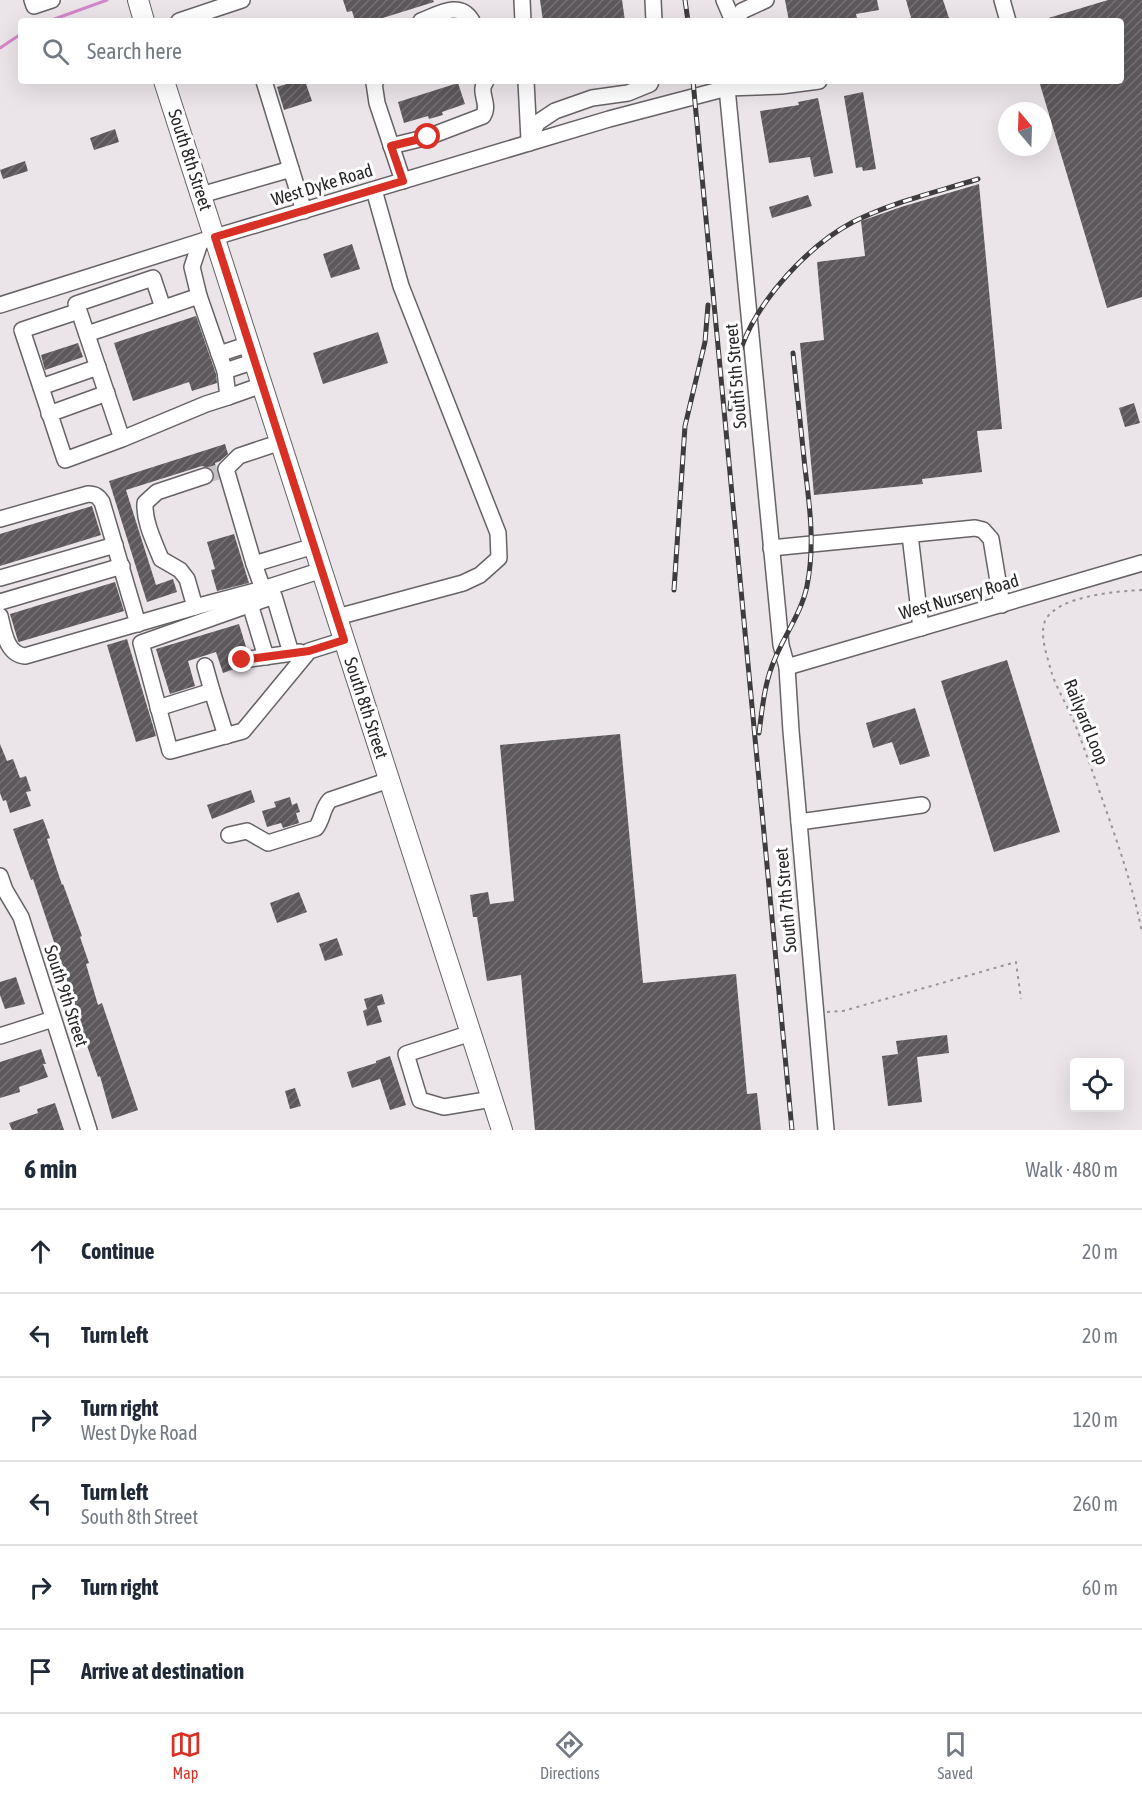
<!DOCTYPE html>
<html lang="en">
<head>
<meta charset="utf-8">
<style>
	body { margin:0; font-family:"Asap Condensed",sans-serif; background:#f2f2f3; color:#1f2937 }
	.controls { position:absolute; right:18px; bottom:18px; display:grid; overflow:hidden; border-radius:6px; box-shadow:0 6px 24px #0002 }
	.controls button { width:54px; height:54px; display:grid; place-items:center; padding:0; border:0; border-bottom:2px solid #e0e1e3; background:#fff; color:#1f2937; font:30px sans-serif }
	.compass { position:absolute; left:998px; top:102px; width:54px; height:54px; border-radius:50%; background:#fff; box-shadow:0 6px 24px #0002; rotate:341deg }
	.stop { position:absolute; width:18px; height:18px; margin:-14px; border:4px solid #d93025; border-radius:50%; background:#fff }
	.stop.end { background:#d93025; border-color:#fff; box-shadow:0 2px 6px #0008 }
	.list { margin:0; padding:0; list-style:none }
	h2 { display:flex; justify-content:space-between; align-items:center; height:78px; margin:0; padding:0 24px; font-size:26px }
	h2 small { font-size:20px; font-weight:400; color:#747a83 }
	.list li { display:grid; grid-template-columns:39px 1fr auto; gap:18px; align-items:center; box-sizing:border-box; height:84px; padding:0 24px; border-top:2px solid #e0e1e3 }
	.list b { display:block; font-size:22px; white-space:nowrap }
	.list p { margin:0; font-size:20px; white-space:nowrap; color:#747a83 }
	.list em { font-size:20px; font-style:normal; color:#747a83 }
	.icon { flex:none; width:33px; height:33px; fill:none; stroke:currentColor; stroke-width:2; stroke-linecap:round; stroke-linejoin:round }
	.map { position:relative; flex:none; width:1142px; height:1130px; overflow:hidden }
	.search { position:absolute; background:#fff; box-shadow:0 6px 24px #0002; left:18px; right:18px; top:18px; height:66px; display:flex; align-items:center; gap:15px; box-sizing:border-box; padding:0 21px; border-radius:6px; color:#747a83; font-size:22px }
	.sheet { height:582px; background:#fff }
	nav { display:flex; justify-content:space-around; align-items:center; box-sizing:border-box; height:84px; border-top:2px solid #e0e1e3; background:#fff; font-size:16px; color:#747a83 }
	nav a { display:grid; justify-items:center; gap:3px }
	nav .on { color:#d93025 }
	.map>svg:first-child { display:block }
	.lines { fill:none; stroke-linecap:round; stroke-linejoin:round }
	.stream { stroke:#d487c7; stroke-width:3 }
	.building { fill:url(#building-hatch) }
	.minor-tunnel { stroke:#c4bfc3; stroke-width:15; stroke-dasharray:15 8; stroke-linecap:butt }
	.minor-casing { stroke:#676266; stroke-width:18 }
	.major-casing { stroke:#676266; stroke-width:22 }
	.path { stroke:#989497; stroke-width:2; stroke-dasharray:3 4.5; stroke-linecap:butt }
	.minor { stroke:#fff; stroke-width:15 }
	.major { stroke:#fff; stroke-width:20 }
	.rail-casing { stroke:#3e3c3d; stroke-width:5 }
	.rail { stroke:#fff; stroke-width:3; stroke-dasharray:9; stroke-linecap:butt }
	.route { stroke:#d93025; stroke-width:8 }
	.labels { text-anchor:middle; stroke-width:6; stroke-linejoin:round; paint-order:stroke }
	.street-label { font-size:18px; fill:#282627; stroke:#fff }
</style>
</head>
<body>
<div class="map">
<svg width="1142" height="1130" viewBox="0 0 1142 1130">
	<defs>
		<pattern id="building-hatch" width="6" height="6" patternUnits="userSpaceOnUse" patternTransform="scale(1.5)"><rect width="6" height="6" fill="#5d585c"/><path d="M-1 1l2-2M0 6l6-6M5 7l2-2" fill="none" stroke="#757274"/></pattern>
	</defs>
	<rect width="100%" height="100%" fill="#ebe5ea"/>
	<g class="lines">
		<g class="stream">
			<polyline points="49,21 107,0"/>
			<polyline points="0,48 21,34"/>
		</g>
	</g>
	<g class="building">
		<polygon points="343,0 433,0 434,2 373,21 355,21 352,11 347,12"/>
		<polygon points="540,0 622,0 625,21 543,21"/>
		<polygon points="785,0 877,0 879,10 856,14 857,18 841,21 789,21"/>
		<polygon points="906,0 943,0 950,21 912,21"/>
		<polygon points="1108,0 1142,0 1142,297 1107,308 1039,81 1121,81 1121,21 1045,21 1045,19"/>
		<polygon points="296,81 305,81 312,101 284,110 277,87"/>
		<polygon points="458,83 465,104 442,112 443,115 429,119 428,116 404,123 398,102"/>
		<polygon points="863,92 876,169 863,171 862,167 856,168 844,96"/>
		<polygon points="818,98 833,173 814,177 810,157 769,163 760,111 799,105 798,102"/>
		<polygon points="115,129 119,142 94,150 90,138"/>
		<polygon points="25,161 28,171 3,179 0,170"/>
		<polygon points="979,184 1002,429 977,431 982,472 922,479 923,484 814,495 800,343 824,340 817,262 865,256 861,221 901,207"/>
		<polygon points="808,195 812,206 772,218 769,207"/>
		<polygon points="352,244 360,269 331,278 323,254"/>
		<polygon points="196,316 216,374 217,383 192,391 189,382 133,401 114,343"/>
		<polygon points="378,332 388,363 323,384 313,353"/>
		<polygon points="78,343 83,357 45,370 41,355"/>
		<polygon points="1134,403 1140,423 1125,427 1119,408"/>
		<polygon points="225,444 228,454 220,461 215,463 218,477 214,478 214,473 212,469 202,466 126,490 156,585 173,579 177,592 147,602 109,481"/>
		<polygon points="92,506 101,535 0,566 0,534"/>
		<polygon points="234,534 249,583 217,591 211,570 215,569 207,542"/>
		<polygon points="115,582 124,611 19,642 18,641 10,614"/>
		<polygon points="239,624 247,650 237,652 233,656 232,662 237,668 223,673 216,652 188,661 195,686 170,694 156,649"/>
		<polygon points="127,639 156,736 136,742 107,645"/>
		<polygon points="1007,660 1060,832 994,852 941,681"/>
		<polygon points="915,708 930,756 900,765 892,742 873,748 866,723"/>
		<polygon points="620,734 643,983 736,974 747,1094 757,1093 761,1130 535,1130 521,975 487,981 477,917 473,917 470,895 488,892 490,904 514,901 500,745"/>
		<polygon points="0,744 7,761 13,759 20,778 26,776 31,791 26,792 31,806 10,813 6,800 3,801 0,793"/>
		<polygon points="251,790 255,802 212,819 207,805"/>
		<polygon points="290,797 292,805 297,803 300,812 296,813 299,823 283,828 281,823 267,827 262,811 276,807 274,802"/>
		<polygon points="43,819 50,838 47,839 62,885 63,884 82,936 80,937 89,963 86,964 98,1005 102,1003 138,1110 112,1119 100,1076 98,1077 85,1040 71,990 70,990 33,879 31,880 13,829"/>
		<polygon points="299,892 307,912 277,923 270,903"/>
		<polygon points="337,938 343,955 325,961 319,944"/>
		<polygon points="16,977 25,1004 5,1009 0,995 0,982"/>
		<polygon points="382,994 385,1004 377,1006 382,1022 367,1026 363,1011 367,1009 364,999"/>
		<polygon points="947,1035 949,1053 917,1057 922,1102 888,1106 882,1056 898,1054 896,1041"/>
		<polygon points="41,1049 46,1064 43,1064 48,1077 19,1087 20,1092 0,1098 0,1062"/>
		<polygon points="390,1056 406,1105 390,1110 380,1079 352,1088 347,1072 376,1063 376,1061"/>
		<polygon points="295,1088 301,1106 290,1109 285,1091"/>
		<polygon points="55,1103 64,1130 12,1130 9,1123 38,1113 37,1109"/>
	</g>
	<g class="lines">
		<polyline class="minor-tunnel" points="205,476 218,472"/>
		<defs>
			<g id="minor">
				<polyline points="32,0 34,6 52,0"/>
				<polyline points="522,0 523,21"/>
				<polyline points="653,0 654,21"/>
				<polyline points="724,0 733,21"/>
				<polyline points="1002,0 1008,21"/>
				<polyline points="179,21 242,0"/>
				<path d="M421 21C439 14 460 0 472 21"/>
				<polyline points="736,21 742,11 766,0"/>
				<polyline points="264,81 291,169"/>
				<polyline points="376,81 374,83 377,103 403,181"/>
				<polyline points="526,81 529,140"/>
				<polyline points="728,81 727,88 781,645 787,667 791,731 826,1130"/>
				<polyline points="529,143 537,123 555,111 592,98 628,93 650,84 651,81"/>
				<path d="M391 146 428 137 483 116C491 103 477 93 486 81"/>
				<polyline points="201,195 291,169 304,211"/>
				<polyline points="200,243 192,267 199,296 225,371 228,397 262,385"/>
				<polyline points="76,304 153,278 163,308"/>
				<polyline points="0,305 215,237 609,119 727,88 781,86 819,81"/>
				<polyline points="87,334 199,296"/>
				<polyline points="219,354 249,344"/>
				<polyline points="225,371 255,361"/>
				<polyline points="41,387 98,367"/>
				<polyline points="49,414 107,393"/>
				<polyline points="122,439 79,311 22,330 65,460 122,439 206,404 228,397"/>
				<polyline points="281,442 239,456 226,469 254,564 314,546"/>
				<path d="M205 476 157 492 145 503C144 522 154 541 161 559L180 570 187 579 195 607 263 589"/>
				<path d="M0 519 88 494C95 494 98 496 102 502L138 624"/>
				<polyline points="910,535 921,628"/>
				<polyline points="771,548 975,528 983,530 991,539 1002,605"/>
				<polyline points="254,564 263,589 322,570"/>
				<polyline points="0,578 115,545"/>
				<polyline points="0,602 122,566"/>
				<polyline points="250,604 266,657"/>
				<path d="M0 616C4 631 6 654 25 656L195 607"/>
				<polyline points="337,617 463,583 480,575 499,558 498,533 401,286 374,190"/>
				<polyline points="291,653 274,596 141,643 170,751 243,731 309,651 344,640"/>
				<polyline points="242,660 300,652"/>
				<polyline points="205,666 212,691"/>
				<polyline points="787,667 1142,563"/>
				<polyline points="158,708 212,691 226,736"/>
				<polyline points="799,822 922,805"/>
				<path d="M229 835 247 831 268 843 316 828C323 819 322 808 330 800L389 780"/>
				<polyline points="0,876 5,890 21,917 89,1130"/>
				<polyline points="471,1033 406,1054 420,1100 444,1107 492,1099"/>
				<polyline points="0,1036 53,1019"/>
			</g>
			<g id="major">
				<polyline points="138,0 144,21"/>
				<polyline points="164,81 502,1130"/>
			</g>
		</defs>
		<use href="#minor" class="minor-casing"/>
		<use href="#major" class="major-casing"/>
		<g class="path">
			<path d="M1142 590C1118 591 1056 596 1045 621 1039 635 1048 659 1052 674 1058 691 1068 707 1075 724 1088 758 1100 793 1112 827 1124 862 1135 896 1142 933"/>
			<polyline points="827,1012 843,1011 1016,962 1021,999"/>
		</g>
		<use href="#minor" class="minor"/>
		<use href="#major" class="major"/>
		<defs>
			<g id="rail">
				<polyline points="685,0 688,21"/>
				<polyline points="693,81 792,1130"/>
				<path d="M730 409C732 388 735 366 742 346 759 299 809 245 853 222 892 202 937 192 978 179"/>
				<polyline points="674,590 685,426 705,342 708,305"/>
				<path d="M759 733C762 711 764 687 772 666 782 638 801 615 807 586 815 546 810 508 805 468 801 430 797 391 793 353"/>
			</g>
		</defs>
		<use href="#rail" class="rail-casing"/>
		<use href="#rail" class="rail"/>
	</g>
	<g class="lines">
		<polyline class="route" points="242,660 309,651 344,640 215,237 403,181 391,146 428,137"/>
	</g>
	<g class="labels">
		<g class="street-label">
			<text transform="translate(190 160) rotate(72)" y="6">South 8th Street</text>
			<text transform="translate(322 185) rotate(-17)" y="6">West Dyke Road</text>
			<text transform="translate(736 376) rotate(-95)" y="6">South 5th Street</text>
			<text transform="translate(959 597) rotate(-16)" y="6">West Nursery Road</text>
			<text transform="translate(366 708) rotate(72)" y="6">South 8th Street</text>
			<text transform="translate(1086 722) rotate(68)" y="6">Railyard Loop</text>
			<text transform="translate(786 900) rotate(-95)" y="6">South 7th Street</text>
			<text transform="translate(66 996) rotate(72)" y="6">South 9th Street</text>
		</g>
	</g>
</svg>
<div class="controls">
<button><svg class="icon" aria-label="locate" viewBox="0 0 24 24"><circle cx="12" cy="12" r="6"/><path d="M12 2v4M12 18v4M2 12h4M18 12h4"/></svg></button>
</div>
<svg class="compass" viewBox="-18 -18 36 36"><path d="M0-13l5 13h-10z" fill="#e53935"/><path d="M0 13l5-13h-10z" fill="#747a83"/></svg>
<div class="stop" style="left:428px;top:137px"></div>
<div class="stop end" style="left:242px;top:660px"></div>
<div class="search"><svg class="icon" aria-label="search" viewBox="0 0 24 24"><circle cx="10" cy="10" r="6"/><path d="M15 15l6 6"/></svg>Search here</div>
</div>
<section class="sheet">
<h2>6 min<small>Walk · 480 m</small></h2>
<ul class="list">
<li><svg class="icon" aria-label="ahead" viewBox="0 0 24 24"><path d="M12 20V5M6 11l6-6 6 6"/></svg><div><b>Continue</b></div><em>20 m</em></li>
<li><svg class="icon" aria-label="left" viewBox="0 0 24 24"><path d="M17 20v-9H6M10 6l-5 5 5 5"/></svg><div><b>Turn left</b></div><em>20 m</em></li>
<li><svg class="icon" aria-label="right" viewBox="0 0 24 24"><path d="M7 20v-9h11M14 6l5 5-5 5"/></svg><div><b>Turn right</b><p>West Dyke Road</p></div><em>120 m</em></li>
<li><svg class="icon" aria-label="left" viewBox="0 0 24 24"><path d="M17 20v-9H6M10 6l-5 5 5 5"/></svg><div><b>Turn left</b><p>South 8th Street</p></div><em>260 m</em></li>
<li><svg class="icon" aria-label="right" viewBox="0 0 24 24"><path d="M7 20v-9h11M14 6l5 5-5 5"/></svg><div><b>Turn right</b></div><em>60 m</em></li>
<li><svg class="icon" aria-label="arrive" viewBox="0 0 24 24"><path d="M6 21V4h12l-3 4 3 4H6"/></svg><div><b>Arrive at destination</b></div></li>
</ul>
</section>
<nav>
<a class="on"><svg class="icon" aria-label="map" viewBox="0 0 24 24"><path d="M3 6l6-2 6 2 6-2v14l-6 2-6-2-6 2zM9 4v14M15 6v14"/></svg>Map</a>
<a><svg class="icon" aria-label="directions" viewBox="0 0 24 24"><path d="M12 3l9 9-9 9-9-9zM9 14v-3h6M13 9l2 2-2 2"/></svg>Directions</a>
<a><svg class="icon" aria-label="saved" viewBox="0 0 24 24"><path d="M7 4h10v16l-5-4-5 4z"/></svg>Saved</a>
</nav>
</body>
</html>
